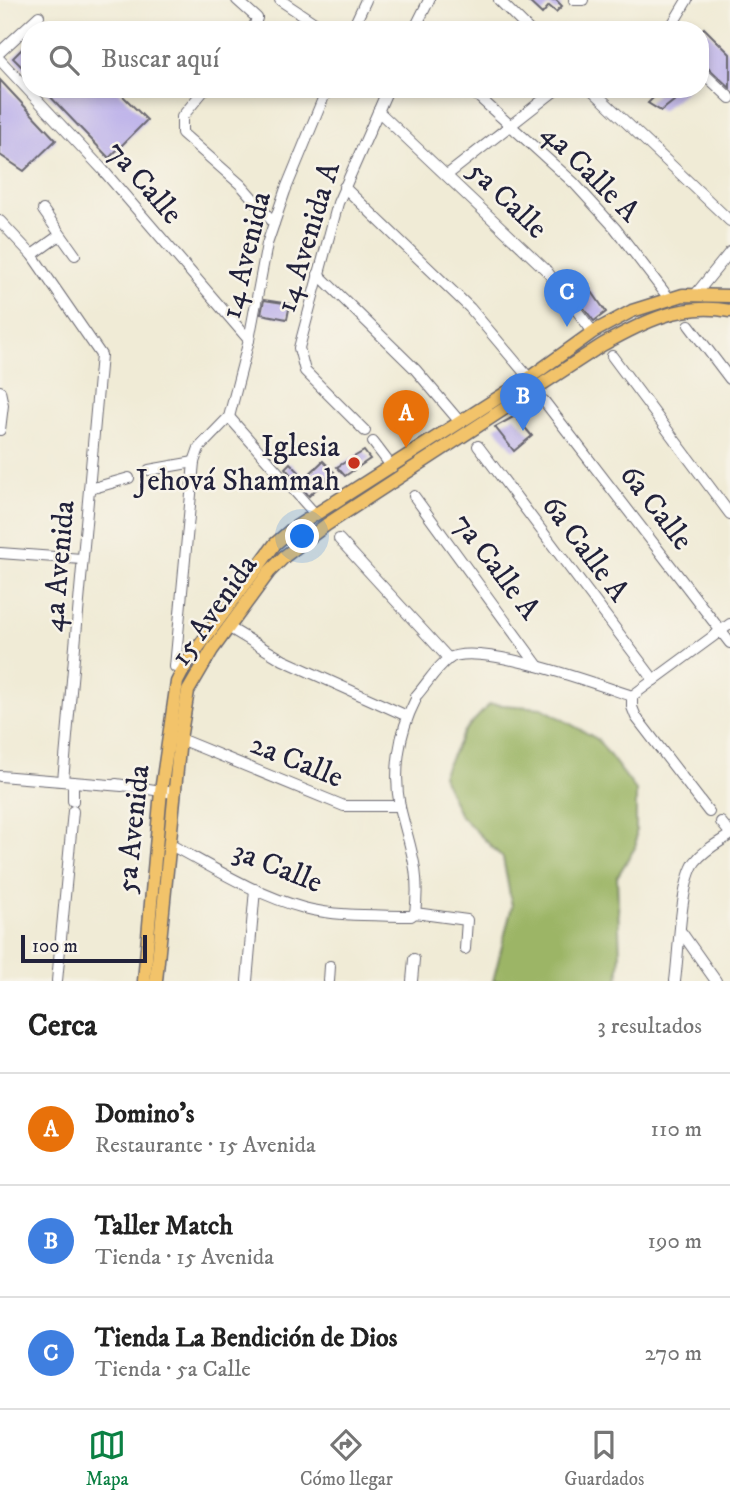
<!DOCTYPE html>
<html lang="es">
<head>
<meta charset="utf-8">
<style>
	body { margin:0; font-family:"IM FELL DW Pica",serif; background:#f6f6f6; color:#222 }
	.scale { position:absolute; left:21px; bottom:18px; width:126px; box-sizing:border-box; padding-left:7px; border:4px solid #22223b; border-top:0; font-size:19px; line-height:24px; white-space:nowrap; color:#22223b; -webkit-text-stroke:5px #f7f3e8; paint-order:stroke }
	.you { position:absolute; left:303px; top:537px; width:24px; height:24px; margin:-18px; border:5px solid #fff; border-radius:50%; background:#1a73e8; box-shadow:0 0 0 10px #1a73e833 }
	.badge { display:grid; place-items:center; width:46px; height:46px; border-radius:50%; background:#0b8043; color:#fff; font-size:23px; font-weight:700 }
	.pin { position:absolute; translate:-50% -58px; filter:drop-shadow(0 2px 4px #0008) }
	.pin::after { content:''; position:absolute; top:37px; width:24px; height:21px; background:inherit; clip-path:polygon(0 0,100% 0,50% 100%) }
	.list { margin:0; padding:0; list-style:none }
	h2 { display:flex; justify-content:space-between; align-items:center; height:91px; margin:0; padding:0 28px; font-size:30px }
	h2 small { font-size:23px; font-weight:400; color:#767676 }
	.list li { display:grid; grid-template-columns:46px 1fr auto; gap:21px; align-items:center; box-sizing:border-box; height:112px; padding:0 28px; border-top:2px solid #e0e0e0 }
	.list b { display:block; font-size:26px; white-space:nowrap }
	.list p { margin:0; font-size:23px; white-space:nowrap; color:#767676 }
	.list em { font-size:23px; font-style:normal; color:#767676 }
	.icon { flex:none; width:38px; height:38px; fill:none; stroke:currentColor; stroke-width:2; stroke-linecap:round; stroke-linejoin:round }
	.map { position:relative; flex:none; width:730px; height:981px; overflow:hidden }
	.search { position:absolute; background:#fff; box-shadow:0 4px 10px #0003; left:21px; right:21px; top:21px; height:77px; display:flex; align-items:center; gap:18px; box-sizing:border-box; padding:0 24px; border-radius:28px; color:#767676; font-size:26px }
	.sheet { height:427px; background:#fff }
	nav { display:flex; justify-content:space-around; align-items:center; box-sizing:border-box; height:98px; border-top:2px solid #e0e0e0; background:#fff; font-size:19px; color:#767676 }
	nav a { display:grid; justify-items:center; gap:4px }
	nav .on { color:#0b8043 }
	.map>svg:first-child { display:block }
	.forest { fill:#9cb566; stroke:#5f6c50; stroke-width:2 }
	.building { fill:#bcb1ea }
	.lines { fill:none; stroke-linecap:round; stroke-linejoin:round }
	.minor-casing { stroke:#6a6871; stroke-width:12 }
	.major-casing { stroke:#6a6871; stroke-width:15 }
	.minor { stroke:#fff; stroke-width:10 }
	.major { stroke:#f2c36a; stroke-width:12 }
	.poi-dot { fill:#c8321e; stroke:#f7f3e8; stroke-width:2.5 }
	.labels { text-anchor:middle; stroke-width:5; stroke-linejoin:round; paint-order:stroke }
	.street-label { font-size:30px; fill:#22223b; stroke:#f7f3e8 }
	.poi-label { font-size:30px; fill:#22223b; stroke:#f7f3e8; text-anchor:end }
</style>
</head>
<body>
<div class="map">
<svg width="730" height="981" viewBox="0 0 730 981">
	<rect width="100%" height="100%" fill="#f7f3e8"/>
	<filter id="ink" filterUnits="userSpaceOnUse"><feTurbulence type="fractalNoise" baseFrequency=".0143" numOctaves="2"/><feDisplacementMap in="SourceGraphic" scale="14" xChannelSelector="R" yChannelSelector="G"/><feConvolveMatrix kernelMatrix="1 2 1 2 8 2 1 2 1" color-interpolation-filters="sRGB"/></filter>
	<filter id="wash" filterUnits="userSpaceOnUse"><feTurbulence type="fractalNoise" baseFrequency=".00686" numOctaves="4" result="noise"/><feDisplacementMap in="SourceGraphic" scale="28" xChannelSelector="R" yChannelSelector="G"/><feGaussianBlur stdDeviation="1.57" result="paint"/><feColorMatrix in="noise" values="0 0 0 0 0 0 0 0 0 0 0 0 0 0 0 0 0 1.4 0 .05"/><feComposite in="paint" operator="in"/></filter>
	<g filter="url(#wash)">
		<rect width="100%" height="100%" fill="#f0ebd6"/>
		<polygon class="forest" points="490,704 542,708 597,739 636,790 636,846 617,877 620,955 618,981 493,981 512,906 503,858 459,814 442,775 464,731"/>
		<g id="blocks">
			<g class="building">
				<polygon points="527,0 556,0 562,6 556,12 549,6 542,14"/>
				<polygon points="704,28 730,54 730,88 700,60 700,32"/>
				<polygon points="30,41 30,75 13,58"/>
				<polygon points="0,80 56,140 24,171 0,155"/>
				<polygon points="43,89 116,89 147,120 109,158"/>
				<polygon points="662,89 689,89 661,111 648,103"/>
				<polygon points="590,289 606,312 594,321 577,299"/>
				<polygon points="264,300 290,304 287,319 261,314"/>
				<polygon points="515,416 532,436 514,451 495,427"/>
				<polygon points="364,451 370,459 345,476 337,467"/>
				<polygon points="323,461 334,472 309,496 285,468 290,463 305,478"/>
			</g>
		</g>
	</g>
	<g filter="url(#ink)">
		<use href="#blocks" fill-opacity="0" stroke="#6a6871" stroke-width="2"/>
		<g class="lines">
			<defs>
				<g id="minor">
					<polyline points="237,0 257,18 253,30"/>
					<polyline points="280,0 325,30"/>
					<polyline points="499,0 529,30"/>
					<polyline points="574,0 583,0"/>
					<polyline points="352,30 366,0"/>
					<polyline points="414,30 429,0"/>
					<polyline points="639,30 647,30"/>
					<polyline points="669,30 687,0"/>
					<polyline points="0,52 39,16"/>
					<polyline points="0,60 103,170 249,340"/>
					<polyline points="700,70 730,98"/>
					<polyline points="205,89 182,117 182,133 241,185 274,223"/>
					<polyline points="470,89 574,183 615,228 668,297"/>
					<polyline points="591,89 730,221"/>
					<polyline points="378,111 546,270 593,332"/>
					<polyline points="447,175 557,89"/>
					<polyline points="344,187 470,308 529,378"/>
					<polyline points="43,210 75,255"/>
					<polyline points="0,221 32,255 101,355 63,781"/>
					<polyline points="32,255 60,235"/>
					<polyline points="318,274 415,369 460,422"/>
					<polyline points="695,295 730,252"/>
					<polyline points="689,325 730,379"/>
					<polyline points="612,356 730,514"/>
					<polyline points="0,391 3,405 0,430"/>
					<polyline points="544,401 730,643"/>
					<polyline points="229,417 315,514"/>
					<polyline points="365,431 305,371 299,348 338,203 388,89"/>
					<polyline points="373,442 392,467"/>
					<polyline points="478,446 654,680"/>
					<polyline points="149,470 194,462"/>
					<polyline points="90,489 129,478"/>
					<polyline points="414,496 538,666"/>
					<polyline points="339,539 449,659"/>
					<polyline points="0,553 82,559"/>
					<polyline points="228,627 283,660 407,716"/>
					<polyline points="175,667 194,462 199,448 229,417 249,340 267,244 285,191 327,89"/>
					<path d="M416 696C426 685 436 668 448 659 476 640 599 685 632 696"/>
					<polyline points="632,696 632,707 636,717 709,812"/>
					<polyline points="632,696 730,624"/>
					<path d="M415 701C399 732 393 772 400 807 409 846 421 870 415 913"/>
					<polyline points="180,739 344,806 400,806"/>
					<polyline points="0,776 122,786"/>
					<polyline points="116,784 174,793"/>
					<polyline points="73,801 73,782"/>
					<polyline points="721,822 730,833"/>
					<path d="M169 844C212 867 256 895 304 908 338 917 376 915 411 916L415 913 467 920 465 949"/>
					<polyline points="682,933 716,981"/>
					<polyline points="57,981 73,811"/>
					<polyline points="247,981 255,889"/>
					<polyline points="329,981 330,966"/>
					<polyline points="412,981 414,959"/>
					<path d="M675 981C679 953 680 883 695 862 704 850 718 843 730 835"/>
				</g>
				<g id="major">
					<polyline points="144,981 161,791 177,682 188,661 275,544 291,530 529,378 593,332 632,311 683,295 730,296"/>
					<path d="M156 981 180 739 188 691 212 650 269 572 285 556 326 525 602 345C643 322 681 302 730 311"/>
				</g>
			</defs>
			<use href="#minor" class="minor-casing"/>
			<use href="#major" class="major-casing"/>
			<use href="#minor" class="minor"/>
			<use href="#major" class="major"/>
		</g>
	</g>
	<circle class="poi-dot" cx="354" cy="463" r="7"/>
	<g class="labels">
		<g class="street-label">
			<text transform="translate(591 172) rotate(45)" y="10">4a Calle A</text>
			<text transform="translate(145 182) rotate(49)" y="10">7a Calle</text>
			<text transform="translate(508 199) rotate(44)" y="10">5a Calle</text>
			<text transform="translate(307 237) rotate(-73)" y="10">14 Avenida A</text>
			<text transform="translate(245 255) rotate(-76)" y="10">14 Avenida</text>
			<text transform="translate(657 507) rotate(52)" y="10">6a Calle</text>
			<text transform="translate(586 548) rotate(53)" y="10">6a Calle A</text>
			<text transform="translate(58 566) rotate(-85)" y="10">4a Avenida</text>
			<text transform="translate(497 566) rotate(53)" y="10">7a Calle A</text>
			<text transform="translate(213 610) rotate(-55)" y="10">15 Avenida</text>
			<text transform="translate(297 760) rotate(22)" y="10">2a Calle</text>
			<text transform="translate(132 829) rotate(-84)" y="10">5a Avenida</text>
			<text transform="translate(278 866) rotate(22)" y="10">3a Calle</text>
		</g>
		<g class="poi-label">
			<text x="340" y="456">Iglesia<tspan x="340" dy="34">Jehová Shammah</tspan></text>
		</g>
	</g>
</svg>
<div class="scale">100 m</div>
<div class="you"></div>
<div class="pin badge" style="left:406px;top:448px;background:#e8710a">A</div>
<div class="pin badge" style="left:523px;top:431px;background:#3f7fe0">B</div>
<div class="pin badge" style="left:567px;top:327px;background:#3f7fe0">C</div>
<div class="search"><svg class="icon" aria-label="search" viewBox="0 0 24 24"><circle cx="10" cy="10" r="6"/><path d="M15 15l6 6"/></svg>Buscar aquí</div>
</div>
<section class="sheet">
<h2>Cerca<small>3 resultados</small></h2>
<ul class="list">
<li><span class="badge" style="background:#e8710a">A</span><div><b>Domino's</b><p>Restaurante · 15 Avenida</p></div><em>110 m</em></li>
<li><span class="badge" style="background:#3f7fe0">B</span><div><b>Taller Match</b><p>Tienda · 15 Avenida</p></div><em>190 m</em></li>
<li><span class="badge" style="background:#3f7fe0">C</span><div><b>Tienda La Bendición de Dios</b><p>Tienda · 5a Calle</p></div><em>270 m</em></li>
</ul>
</section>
<nav>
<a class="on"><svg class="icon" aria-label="map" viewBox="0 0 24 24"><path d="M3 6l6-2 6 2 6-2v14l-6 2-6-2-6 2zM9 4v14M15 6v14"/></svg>Mapa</a>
<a><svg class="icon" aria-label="directions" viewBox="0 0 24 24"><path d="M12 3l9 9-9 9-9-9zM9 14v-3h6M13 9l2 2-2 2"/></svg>Cómo llegar</a>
<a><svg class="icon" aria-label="saved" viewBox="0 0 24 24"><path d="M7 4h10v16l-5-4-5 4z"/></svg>Guardados</a>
</nav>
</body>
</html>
